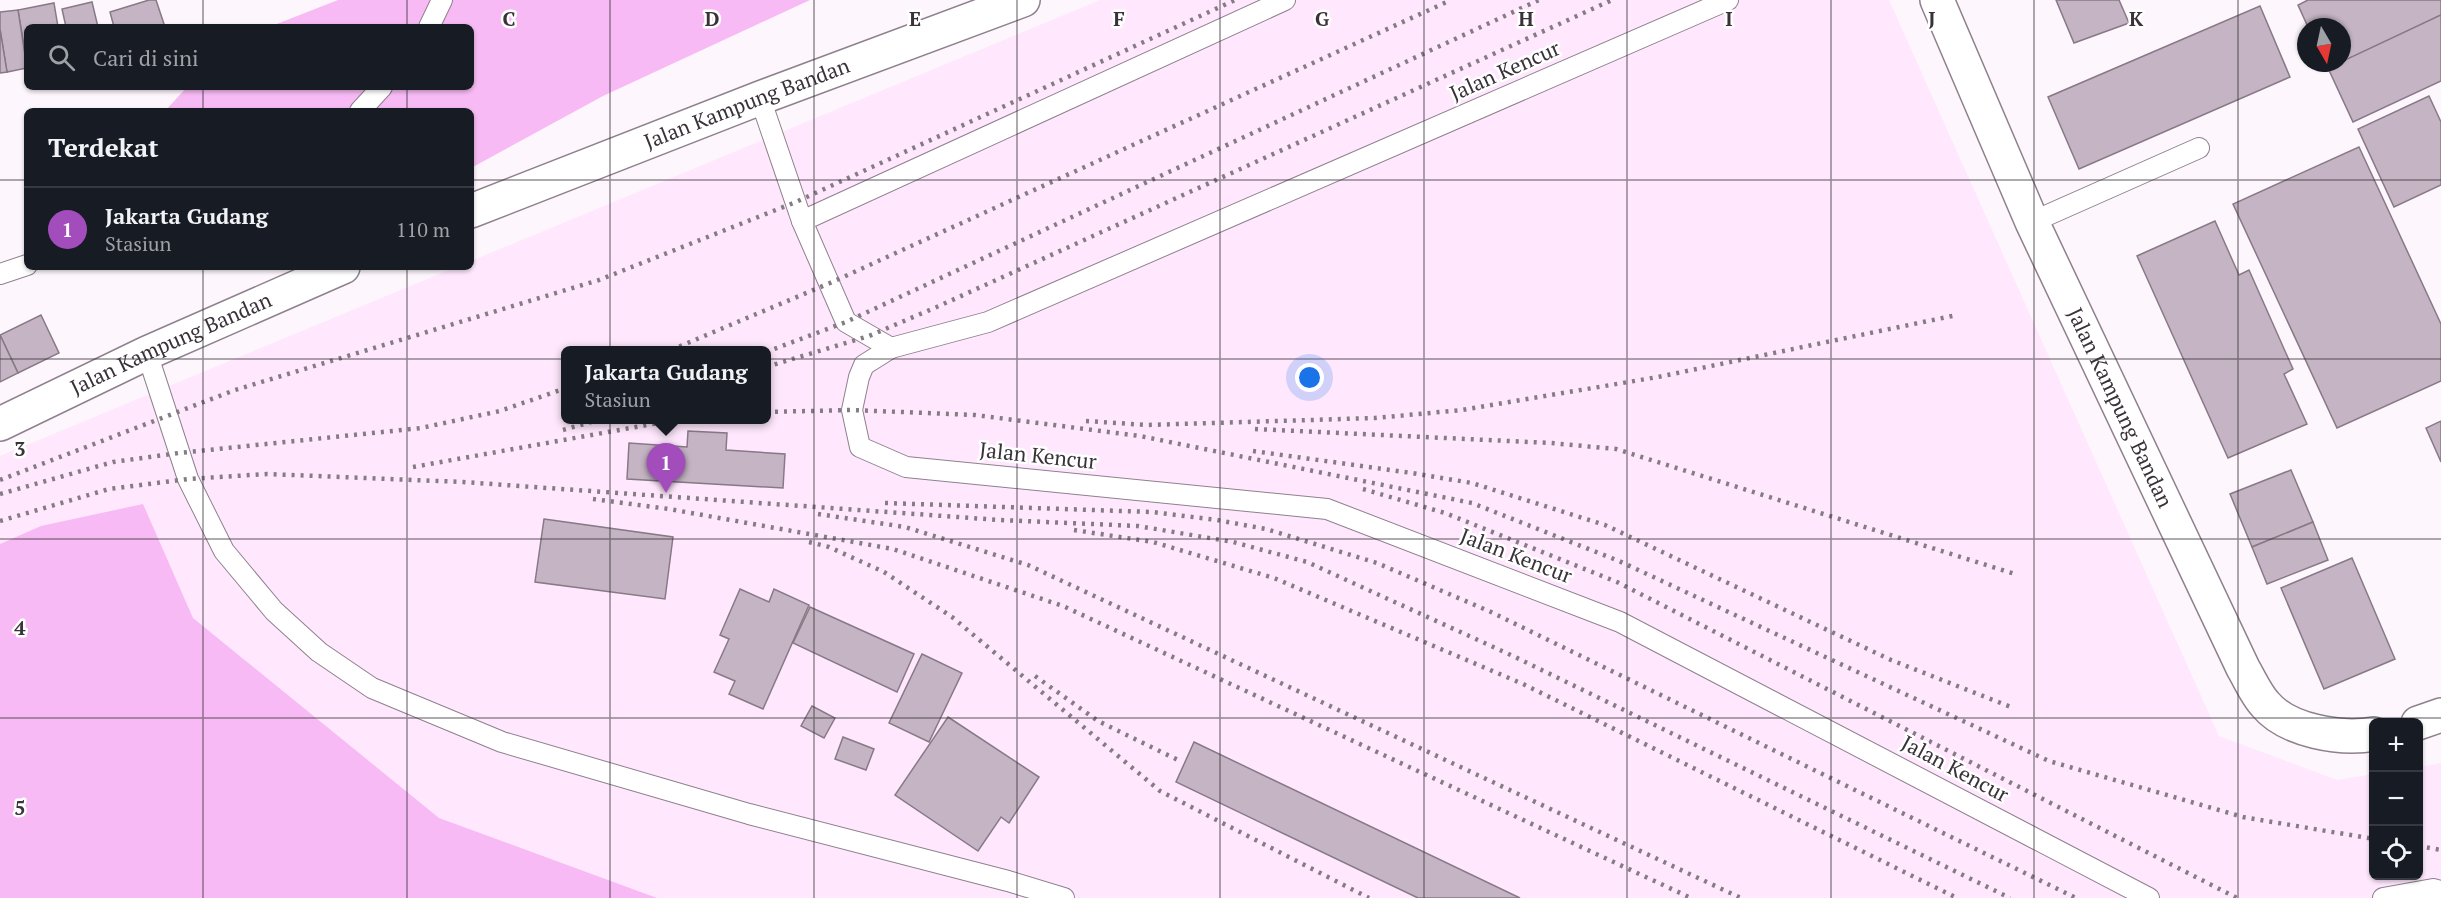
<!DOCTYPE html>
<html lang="id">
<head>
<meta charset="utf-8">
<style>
	body { margin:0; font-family:"PT Serif",serif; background:#20242c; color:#f1f3f6 }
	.controls { position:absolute; right:18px; bottom:18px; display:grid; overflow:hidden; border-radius:9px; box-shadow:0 2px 4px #0004 }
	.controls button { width:54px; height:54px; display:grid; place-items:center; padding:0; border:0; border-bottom:2px solid #363941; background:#171b24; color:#f1f3f6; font:30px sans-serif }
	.compass { position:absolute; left:2297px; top:18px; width:54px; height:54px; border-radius:50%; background:#171b24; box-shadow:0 2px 4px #0004; rotate:171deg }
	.you { position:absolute; left:1310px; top:378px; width:21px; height:21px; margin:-15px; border:4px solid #fff; border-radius:50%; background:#1a73e8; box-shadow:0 0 0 9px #1a73e833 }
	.badge { display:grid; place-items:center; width:39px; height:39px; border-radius:50%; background:#a24dbb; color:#fff; font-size:20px; font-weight:700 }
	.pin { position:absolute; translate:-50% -50px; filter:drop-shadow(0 2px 3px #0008) }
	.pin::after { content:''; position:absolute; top:32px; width:21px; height:18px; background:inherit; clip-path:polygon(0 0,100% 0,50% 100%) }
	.popup { position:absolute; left:561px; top:346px; width:210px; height:78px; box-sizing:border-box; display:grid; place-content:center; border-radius:9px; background:#171b24; filter:drop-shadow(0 2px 4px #0005); font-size:20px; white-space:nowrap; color:#9ea1a6 }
	.popup b { font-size:22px; color:#f1f3f6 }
	.popup::after { content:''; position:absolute; left:50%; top:100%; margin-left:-12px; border:12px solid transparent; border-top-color:#171b24 }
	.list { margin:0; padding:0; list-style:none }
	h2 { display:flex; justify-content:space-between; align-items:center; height:78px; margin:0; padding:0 24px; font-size:26px }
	h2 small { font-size:20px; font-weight:400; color:#9ea1a6 }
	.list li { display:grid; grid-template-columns:39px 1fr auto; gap:18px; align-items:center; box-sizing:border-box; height:84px; padding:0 24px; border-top:2px solid #363941 }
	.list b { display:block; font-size:22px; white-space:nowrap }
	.list p { margin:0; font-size:20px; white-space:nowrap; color:#9ea1a6 }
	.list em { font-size:20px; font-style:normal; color:#9ea1a6 }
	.icon { flex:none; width:33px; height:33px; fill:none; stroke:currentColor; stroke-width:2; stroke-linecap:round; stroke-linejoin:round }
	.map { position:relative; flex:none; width:2441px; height:898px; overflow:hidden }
	.search { position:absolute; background:#171b24; box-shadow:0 2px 4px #0004; left:24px; top:24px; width:450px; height:66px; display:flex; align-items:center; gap:15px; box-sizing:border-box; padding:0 21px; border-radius:9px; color:#9ea1a6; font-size:22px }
	.panel { position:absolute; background:#171b24; box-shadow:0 2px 4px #0004; left:24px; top:108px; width:450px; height:162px; border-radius:9px }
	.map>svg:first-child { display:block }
	.built { fill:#ffe8fd; fill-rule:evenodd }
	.green { fill:#f7baf4 }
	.building { fill:#c5b5c4; stroke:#887987; stroke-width:1.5 }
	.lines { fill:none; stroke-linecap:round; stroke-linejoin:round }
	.lane-casing { stroke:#8f808e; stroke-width:22 }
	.secondary-casing { stroke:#8f808e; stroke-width:36 }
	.lane { stroke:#fff; stroke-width:20 }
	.secondary { stroke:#fff; stroke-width:33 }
	.rail { stroke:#837c83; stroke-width:4.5; stroke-dasharray:3 6; stroke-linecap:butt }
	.grid { fill:none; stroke:#393339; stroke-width:1.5; stroke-opacity:0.55 }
	.labels { text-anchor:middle; stroke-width:5; stroke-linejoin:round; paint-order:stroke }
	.street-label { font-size:21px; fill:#393339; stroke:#fff }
	.grid-label { font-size:20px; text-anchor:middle; font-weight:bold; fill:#393339; stroke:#fff; stroke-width:5; stroke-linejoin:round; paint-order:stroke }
</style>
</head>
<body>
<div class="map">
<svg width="2441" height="898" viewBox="0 0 2441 898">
	<rect width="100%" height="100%" fill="#fdf6fd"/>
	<path class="built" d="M1100 0H1889L2219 736 2337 780 2373 774 2374 876H2418L2419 767 2441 763V898H0V456L456 267H471V261ZM566 350H766V420H566Z"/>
	<g class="green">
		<polygon points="338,0 810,0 603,96 471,168 471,111 165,111 187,87 471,87 471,27 269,27"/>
		<polygon points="143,504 193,618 439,818 657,898 0,898 0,544 41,526"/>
	</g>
	<g class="building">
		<polygon points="149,0 156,0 165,27 114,27 110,12"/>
		<polygon points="2056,0 2119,0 2129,23 2074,43"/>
		<polygon points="2308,0 2441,0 2441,15 2342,62 2342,27 2308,27 2298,5"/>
		<polygon points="92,2 98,27 66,27 62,9"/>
		<polygon points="54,3 58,27 27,27 27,64 18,10"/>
		<polygon points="2260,6 2290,77 2079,169 2048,97"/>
		<polygon points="18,10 27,68 7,72 0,29 0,12"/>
		<polygon points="2441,15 2441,81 2353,122 2328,68"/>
		<polygon points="0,29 7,72 0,73"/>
		<polygon points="2429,96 2441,122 2441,185 2394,207 2358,129"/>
		<polygon points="2359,147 2441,324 2441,381 2337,428 2233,204"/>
		<polygon points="2215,221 2239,275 2249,270 2293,369 2284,374 2307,424 2228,458 2137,256"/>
		<polygon points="41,315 59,353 18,373 0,335"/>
		<polygon points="0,335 18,373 0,382"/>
		<polygon points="2441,421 2441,462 2426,428"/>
		<polygon points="688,431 727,433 726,450 785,454 783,488 627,479 629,443 687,447"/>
		<polygon points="2291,470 2313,522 2252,547 2230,494"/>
		<polygon points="544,519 673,537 665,599 535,582"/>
		<polygon points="2313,522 2328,560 2267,584 2252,547"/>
		<polygon points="2352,558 2395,659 2324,689 2281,588"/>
		<polygon points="740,589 769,602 774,589 809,605 763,709 729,694 735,681 714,672 729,639 720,635"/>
		<polygon points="810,607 914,654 897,692 793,643"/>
		<polygon points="922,654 962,673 929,742 889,723"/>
		<polygon points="812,706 835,718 824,738 801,726"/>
		<polygon points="948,717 1039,777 1009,823 1001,817 978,851 895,795"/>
		<polygon points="843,737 874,749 866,770 835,759"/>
		<polygon points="1194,742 1520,898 1418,898 1176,782"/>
	</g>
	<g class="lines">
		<defs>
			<g id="lane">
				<polyline points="1728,0 988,322 891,348 864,365 859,377 852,410 860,447 906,467 1327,509 1620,622 2149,898"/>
				<polyline points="429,27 442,0"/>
				<polyline points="760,98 802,221 846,322 891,348"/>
				<polyline points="360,111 382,87"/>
				<polyline points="802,221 1285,0"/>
				<polyline points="2032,222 2199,148"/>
				<polyline points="0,274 27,265"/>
				<polyline points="147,353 188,479 224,551 274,611 319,652 372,688 502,742 749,814 1008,881 1064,898"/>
				<polyline points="2383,898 2433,889 2441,891"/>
			</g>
			<g id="secondary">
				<path id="s1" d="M1937 0 2032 222 2243 668C2250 680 2256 694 2265 704 2287 731 2341 740 2374 734"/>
				<path id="s2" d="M471 211 760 98 1023 0"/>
				<path id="s3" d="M0 424 147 353 343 267"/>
				<polyline points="2418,723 2441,715"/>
			</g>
		</defs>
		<use href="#lane" class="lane-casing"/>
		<use href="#secondary" class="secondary-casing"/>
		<use href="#lane" class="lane"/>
		<use href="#secondary" class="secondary"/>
		<g class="rail">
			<polyline points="671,350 830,283 1451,0"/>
			<polyline points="766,352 846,322 1539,0"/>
			<polyline points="766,367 869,336 939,306 1612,0"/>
			<polyline points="766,412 852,410 975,415 1140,436 1472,503 1619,561 2049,761 2243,817 2374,839"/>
			<polyline points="1086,421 1147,425 1375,418 1462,410 1658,377 1957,315"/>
			<polyline points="1255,429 1551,443 1616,449 2015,574"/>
			<polyline points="563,430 598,420"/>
			<polyline points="1253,451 1412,473 1472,483 1605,525 1891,660 2011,707"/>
			<polyline points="413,467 675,420"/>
			<polyline points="0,480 235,390 599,280 796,202 1235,0"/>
			<polyline points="1363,489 1445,513 1617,582 2237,898"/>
			<polyline points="0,494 113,462 179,453 421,428 500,411 566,388"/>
			<polyline points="593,499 669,509 893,549 1063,606 1691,898"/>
			<polyline points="885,503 1152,512 1217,520 1266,529 1377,563 1491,612 2076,898"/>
			<polyline points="818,514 905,527 1028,565 1741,898"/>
			<polyline points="0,521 109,489 188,479 267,474 463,482 1000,520 1138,526 1233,542 1307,562 1513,656 2010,898"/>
			<polyline points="1074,530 1153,542 1274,578 1523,684 1957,898"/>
			<polyline points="809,542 829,547 884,572 952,617 1160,791 1369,898"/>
			<polyline points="1035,676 1098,721 1180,761"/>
			<polyline points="2418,846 2441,850"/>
		</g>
	</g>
	<path class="grid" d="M203 0V27M407 0V27M610 0V898M814 0V898M1017 0V898M1220 0V898M1424 0V898M1627 0V898M1831 0V898M2034 0V898M2238 0V898M203 87V111M407 87V111M0 180H27M471 180H2441M203 267V898M407 267V898M0 359H2441M0 539H2441M0 718H2441"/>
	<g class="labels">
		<g class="street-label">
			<text transform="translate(1505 71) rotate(-24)" y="7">Jalan Kencur</text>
			<text dy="7" stroke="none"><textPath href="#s2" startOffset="296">Jalan Kampung Bandan</textPath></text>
			<text dy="7" stroke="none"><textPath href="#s3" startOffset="189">Jalan Kampung Bandan</textPath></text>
			<text dy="7" stroke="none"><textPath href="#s1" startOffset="447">Jalan Kampung Bandan</textPath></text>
			<text transform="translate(1038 456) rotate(6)" y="7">Jalan Kencur</text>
			<text transform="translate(1516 556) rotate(21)" y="7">Jalan Kencur</text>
			<text transform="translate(1955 769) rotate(28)" y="7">Jalan Kencur</text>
		</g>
	</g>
	<g class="grid-label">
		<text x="509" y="26">C</text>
		<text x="712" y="26">D</text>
		<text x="915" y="26">E</text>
		<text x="1119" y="26">F</text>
		<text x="1322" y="26">G</text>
		<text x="1526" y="26">H</text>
		<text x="1729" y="26">I</text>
		<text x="1932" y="26">J</text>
		<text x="2136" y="26">K</text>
		<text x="20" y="456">3</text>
		<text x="20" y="635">4</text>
		<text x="20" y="815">5</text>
	</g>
</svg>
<div class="controls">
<button>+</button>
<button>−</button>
<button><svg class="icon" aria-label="locate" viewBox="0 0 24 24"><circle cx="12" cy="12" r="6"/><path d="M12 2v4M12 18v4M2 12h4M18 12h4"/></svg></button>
</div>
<svg class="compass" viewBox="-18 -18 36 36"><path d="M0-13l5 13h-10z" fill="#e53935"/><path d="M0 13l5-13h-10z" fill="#9ea1a6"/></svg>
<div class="you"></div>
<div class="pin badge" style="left:666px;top:493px">1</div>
<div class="popup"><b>Jakarta Gudang</b>Stasiun</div>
<div class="search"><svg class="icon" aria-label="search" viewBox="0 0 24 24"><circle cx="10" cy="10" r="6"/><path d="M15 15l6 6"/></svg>Cari di sini</div>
<section class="panel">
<h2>Terdekat<small></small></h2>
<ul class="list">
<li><span class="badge">1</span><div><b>Jakarta Gudang</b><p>Stasiun</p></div><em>110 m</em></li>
</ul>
</section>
</div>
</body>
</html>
